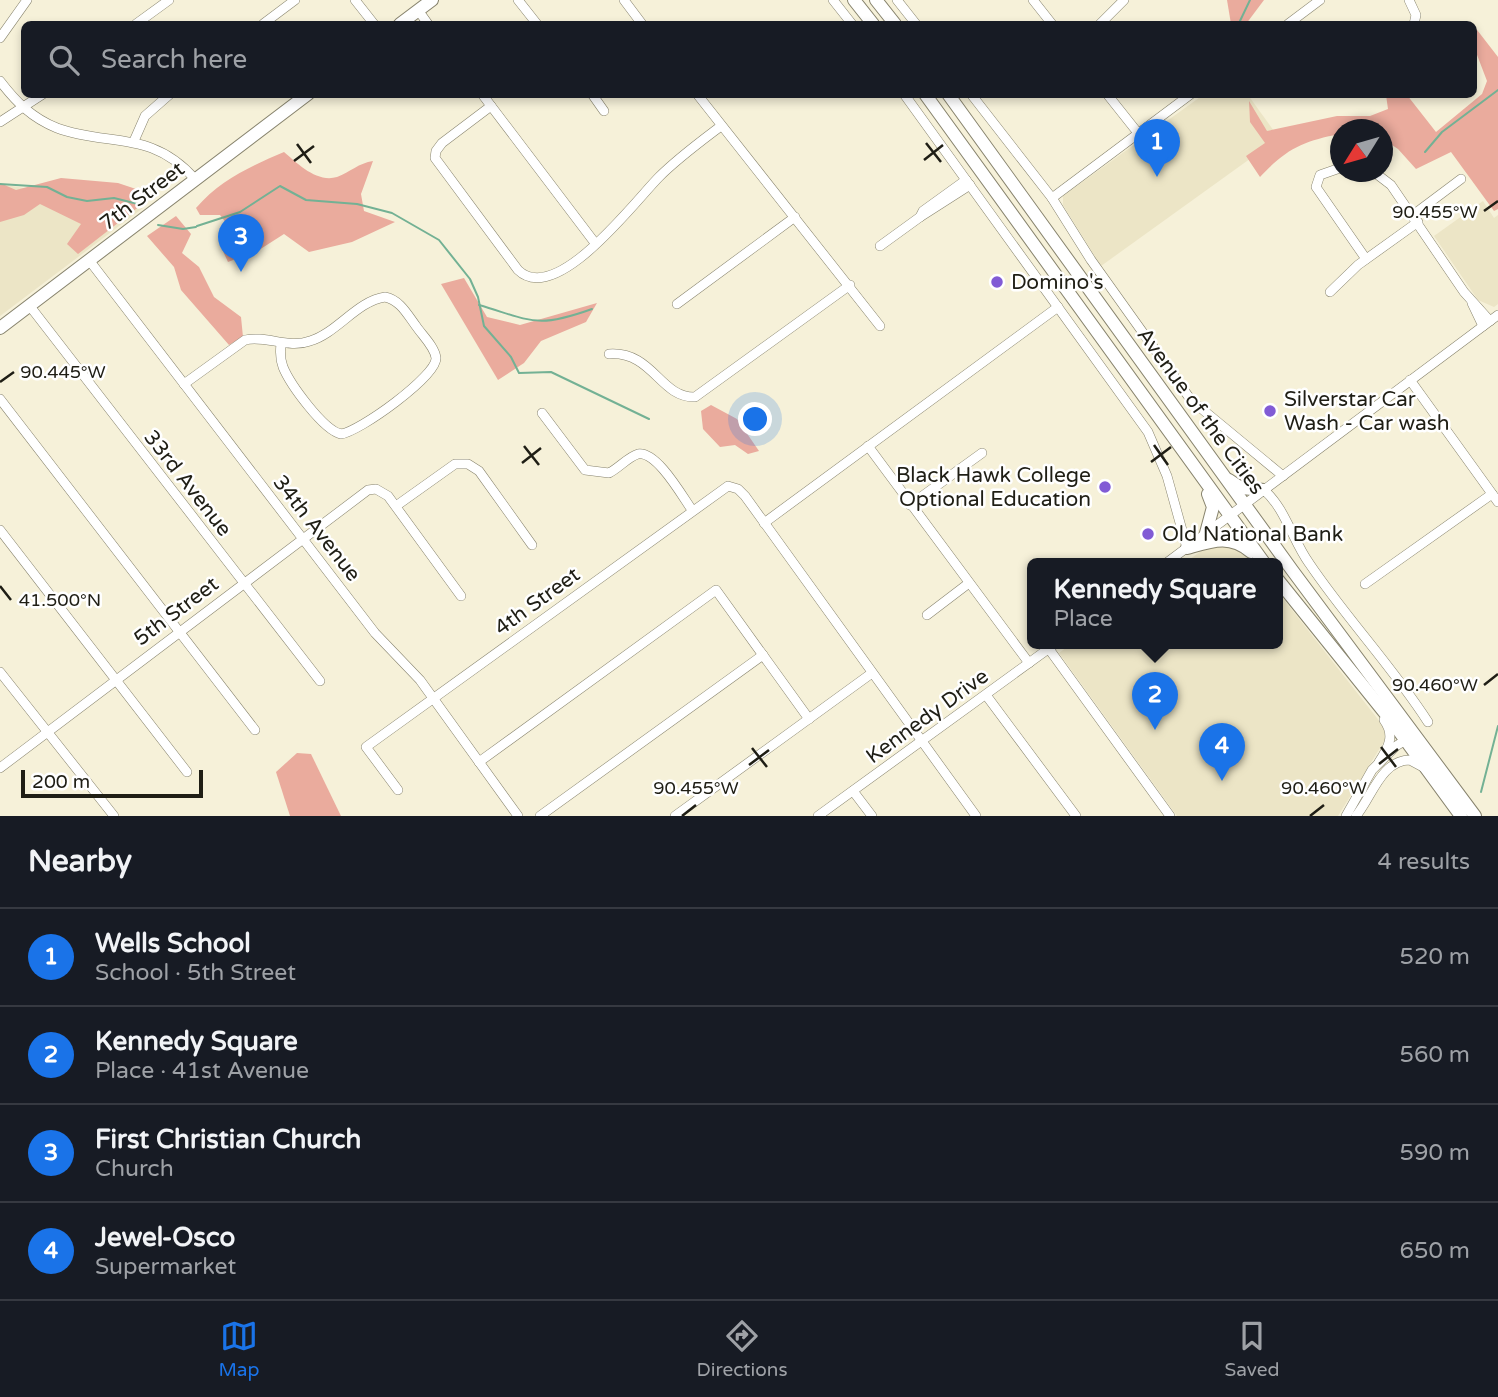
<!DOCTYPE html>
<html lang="en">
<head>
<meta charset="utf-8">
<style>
	body { margin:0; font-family:"Varela Round",sans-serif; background:#242831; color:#f1f3f6 }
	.compass { position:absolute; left:1330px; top:119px; width:63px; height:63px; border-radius:50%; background:#171b24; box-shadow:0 4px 10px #0003; rotate:233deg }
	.scale { position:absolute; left:21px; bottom:18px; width:182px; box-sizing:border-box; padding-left:7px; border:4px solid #1f1e15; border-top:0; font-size:19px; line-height:24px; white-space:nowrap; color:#1f1e15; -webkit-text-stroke:5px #fff; paint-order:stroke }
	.you { position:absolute; left:756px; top:420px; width:24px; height:24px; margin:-18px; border:5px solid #fff; border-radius:50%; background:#1a73e8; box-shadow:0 0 0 10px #1a73e833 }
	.badge { display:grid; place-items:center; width:46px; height:46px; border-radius:50%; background:#1a73e8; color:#fff; font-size:23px; font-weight:700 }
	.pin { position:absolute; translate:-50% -58px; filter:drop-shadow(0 2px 4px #0008) }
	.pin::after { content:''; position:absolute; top:37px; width:24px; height:21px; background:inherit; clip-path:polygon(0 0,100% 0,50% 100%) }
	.popup { position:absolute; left:1027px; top:558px; width:256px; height:91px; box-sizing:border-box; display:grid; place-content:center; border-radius:10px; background:#171b24; filter:drop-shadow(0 2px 5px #0005); font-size:23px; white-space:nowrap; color:#9ea1a6 }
	.popup b { font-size:26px; color:#f1f3f6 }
	.popup::after { content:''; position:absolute; left:50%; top:100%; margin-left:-14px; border:14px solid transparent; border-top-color:#171b24 }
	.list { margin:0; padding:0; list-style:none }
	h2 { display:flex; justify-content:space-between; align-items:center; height:91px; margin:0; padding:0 28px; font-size:30px }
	h2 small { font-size:23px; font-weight:400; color:#9ea1a6 }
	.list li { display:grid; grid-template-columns:46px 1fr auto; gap:21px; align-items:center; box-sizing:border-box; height:98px; padding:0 28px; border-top:2px solid #363941 }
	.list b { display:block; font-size:26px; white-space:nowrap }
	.list p { margin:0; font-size:23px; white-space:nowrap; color:#9ea1a6 }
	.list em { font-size:23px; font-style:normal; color:#9ea1a6 }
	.icon { flex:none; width:38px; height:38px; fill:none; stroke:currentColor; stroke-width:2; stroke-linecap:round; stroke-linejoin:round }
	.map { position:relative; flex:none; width:1498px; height:816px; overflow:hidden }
	.search { position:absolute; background:#171b24; box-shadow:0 4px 10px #0003; left:21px; right:21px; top:21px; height:77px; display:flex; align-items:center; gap:18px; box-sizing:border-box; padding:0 24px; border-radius:10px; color:#9ea1a6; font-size:26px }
	.sheet { height:483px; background:#171b24 }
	nav { display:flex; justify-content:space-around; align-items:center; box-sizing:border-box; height:98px; border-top:2px solid #363941; background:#171b24; font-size:19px; color:#9ea1a6 }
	nav a { display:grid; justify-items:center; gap:4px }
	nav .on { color:#1a73e8 }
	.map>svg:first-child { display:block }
	.built { fill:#ece5c6 }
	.forest { fill:#eaab9d }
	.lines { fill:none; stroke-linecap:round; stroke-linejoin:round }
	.stream { stroke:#73b194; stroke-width:2 }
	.minor-casing { stroke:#87836d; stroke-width:10 }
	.major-casing { stroke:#87836d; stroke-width:14 }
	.minor { stroke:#fff; stroke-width:9 }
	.major { stroke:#fff; stroke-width:12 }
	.ticks { fill:none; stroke:#1f1e15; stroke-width:2.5 }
	.poi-dot { fill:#815bd5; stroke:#fff; stroke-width:2.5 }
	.labels { text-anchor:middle; stroke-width:5; stroke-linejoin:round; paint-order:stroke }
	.street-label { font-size:21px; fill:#1f1e15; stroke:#fff }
	.poi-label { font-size:21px; fill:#1f1e15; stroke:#fff; text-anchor:start }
	.ticks-label { font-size:18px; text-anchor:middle; fill:#1f1e15; stroke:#fff; stroke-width:5; stroke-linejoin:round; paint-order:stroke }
</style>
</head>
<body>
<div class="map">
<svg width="1498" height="816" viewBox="0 0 1498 816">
	<rect width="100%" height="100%" fill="#f6f1d9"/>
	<g class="built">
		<polygon points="1203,95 1248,95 1279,138 1101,266 1063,205 1063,196"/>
		<polygon points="0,184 143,208 0,316"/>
		<polygon points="1483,201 1494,218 1498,215 1498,304 1494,307 1478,300 1434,236"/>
		<polygon points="1220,544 1237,546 1255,564 1183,564 1204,549"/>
		<polygon points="1278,592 1384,727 1385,740 1338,816 1177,816 1059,653 1071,644 1278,644"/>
	</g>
	<g class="forest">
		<polygon points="1227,0 1264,0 1246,24 1231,24"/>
		<path d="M1474 26 1498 57V209L1494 211 1451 152 1416 169 1398 149 1383 139 1382 130H1340V134C1303 141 1286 149 1260 177L1246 156 1265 143 1250 122 1249 101 1267 131 1337 116H1370L1388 109 1386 95H1407L1436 132 1482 94 1487 81 1474 47Z"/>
		<path d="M284 152C298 164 317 183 337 177 350 172 359 163 373 161L361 194 364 211 395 222 352 242 309 252 284 234 259 250 228 262 222 249 234 233 220 215H200L196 208C220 180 251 166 284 152Z"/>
		<polygon points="61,178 118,183 154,195 78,254 67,244 81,224 40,204 24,215 0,222 0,183 16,190"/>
		<polygon points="176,216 191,234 182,253 199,267 214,297 241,317 243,337 229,345 181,290 174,267 147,236"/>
		<polygon points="464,278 487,317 520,325 597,303 586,322 541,341 524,363 498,380 441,284"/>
		<polygon points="711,405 737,419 759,451 748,454 735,445 720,447 703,429 701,411"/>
		<polygon points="297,753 311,754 341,816 290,816 276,772"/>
	</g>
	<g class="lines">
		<g class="stream">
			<polyline points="1239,23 1250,0"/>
			<polyline points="1425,152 1442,132 1498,90"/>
			<polyline points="0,184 47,187 67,197 87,201 114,198 138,204"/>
			<polyline points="158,225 183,229 196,227"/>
			<polyline points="197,226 240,212 280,186 306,200 357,204 392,213 439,240 470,279 478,297 484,326 511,357 519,373 551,372 649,419"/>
			<path d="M479 305C533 321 536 329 592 309"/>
			<polyline points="1481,792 1498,726"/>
		</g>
		<defs>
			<g id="minor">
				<polyline points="355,0 374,24"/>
				<polyline points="518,0 537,24"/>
				<polyline points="624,0 642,24"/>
				<polyline points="833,0 852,24"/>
				<polyline points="897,0 916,24"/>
				<polyline points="1033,0 1052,24"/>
				<polyline points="1409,0 1416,15 1414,24"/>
				<polyline points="418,10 428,24"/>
				<polyline points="136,24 169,0"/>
				<polyline points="263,24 295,0"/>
				<polyline points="1100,24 1124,0"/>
				<polyline points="1288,24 1320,0"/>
				<polyline points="0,38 27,0"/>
				<path d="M0 81C16 102 32 118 57 128 108 147 151 129 195 179"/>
				<polyline points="482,94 595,243"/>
				<polyline points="592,94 604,111"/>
				<polyline points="697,94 880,326"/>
				<polyline points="904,94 1148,432 1167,476 1187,548"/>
				<polyline points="971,94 1052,198 1091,260 1191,400 1283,476"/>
				<polyline points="1107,94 1138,133"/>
				<path d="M491 106 442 143 436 151 435 158 518 270C556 307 635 201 659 177 678 158 700 142 721 126"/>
				<polyline points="0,122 43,94"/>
				<polyline points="134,141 145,116 170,94"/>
				<polyline points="1340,168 1320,175 1316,187 1366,259"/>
				<polyline points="1374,172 1391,185 1464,292 1490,321"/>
				<polyline points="966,180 923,211 920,217 970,185"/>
				<polyline points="1052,198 1191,94"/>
				<polyline points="1413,215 1461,179"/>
				<polyline points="880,246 920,217"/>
				<polyline points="89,260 375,633 420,680 518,816"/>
				<polyline points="1330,292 1358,265 1418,222"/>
				<polyline points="1472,303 1483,326"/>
				<polyline points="677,304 795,217"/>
				<polyline points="29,305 320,681"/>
				<path d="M609 354C653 351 660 398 695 397L850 285"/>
				<polyline points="1410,380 1498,502"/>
				<path d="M184 384 245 340C266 335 288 349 310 341 337 333 357 301 385 297 400 300 407 314 416 326 422 335 435 347 436 358 437 376 359 432 341 434 323 430 290 384 283 367 280 359 280 352 281 344"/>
				<polyline points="0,399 255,730"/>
				<path d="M542 413 585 470 609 473C619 468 628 457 638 454 657 451 682 496 692 510"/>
				<polyline points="868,446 1029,663"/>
				<path d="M1264 490C1285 508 1293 541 1309 563 1346 618 1392 666 1428 722"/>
				<polyline points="910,505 982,453"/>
				<polyline points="396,506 455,464 468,464 479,471 532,545"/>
				<polyline points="764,523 1058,307"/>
				<polyline points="0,530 187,772"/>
				<polyline points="1165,564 1498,315"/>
				<polyline points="1365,584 1492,494"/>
				<polyline points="927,615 969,583"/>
				<polyline points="1049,649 1170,816"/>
				<polyline points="0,672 114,816"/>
				<polyline points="986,695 1076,816"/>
				<polyline points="479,762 716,590 809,719"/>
				<path d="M1379 762C1389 747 1395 735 1384 720"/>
				<polyline points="0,768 368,490 376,489 388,496 461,596"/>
				<polyline points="398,790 366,747 728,486 738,489 745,496 976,816"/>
				<polyline points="853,791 872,816"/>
				<polyline points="540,816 763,655"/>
				<polyline points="675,816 872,673"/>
				<polyline points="818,816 1055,644"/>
				<polyline points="1346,816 1372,770 1396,746 1409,738"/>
				<path d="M1356 816C1372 797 1381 760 1410 760L1423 767"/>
			</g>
			<g id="major">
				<polyline points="854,0 873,24"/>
				<polyline points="876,0 895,24"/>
				<polyline points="400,24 432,0"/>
				<polyline points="925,94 1265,564"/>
				<polyline points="948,94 1292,570 1475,816"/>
				<polyline points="0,328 308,94"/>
				<polyline points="1229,480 1241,488 1264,490"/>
				<polyline points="1206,533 1213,507 1208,494"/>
				<path d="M1187 548C1212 541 1230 534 1251 552"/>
				<polyline points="1278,580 1393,723 1461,816"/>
			</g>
		</defs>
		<use href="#minor" class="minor-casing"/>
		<use href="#major" class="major-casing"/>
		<use href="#minor" class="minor"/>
		<use href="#major" class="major"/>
	</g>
	<path class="ticks" d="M926 143 941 162M297 144 311 163M924 160 943 145M294 161 314 146M1484 211 1498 201M0 382 14 372M1154 445 1168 465M524 446 539 465M1151 462 1171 447M522 463 541 448M0 586 11 600M1484 685 1498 674M1381 747 1396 767M752 748 767 767M1379 764 1398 749M749 765 769 750M682 816 696 805M1310 816 1324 805"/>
	<g class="poi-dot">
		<circle cx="997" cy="282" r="7"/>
		<circle cx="1270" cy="411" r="7"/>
		<circle cx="1105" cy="487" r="7"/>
		<circle cx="1148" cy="534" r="7"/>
	</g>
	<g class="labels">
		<g class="street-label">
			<text transform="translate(142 196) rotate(-37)" y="7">7th Street</text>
			<text transform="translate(1201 411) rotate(54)" y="7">Avenue of the Cities</text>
			<text transform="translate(188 483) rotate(52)" y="7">33rd Avenue</text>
			<text transform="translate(317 528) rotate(52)" y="7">34th Avenue</text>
			<text transform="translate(537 601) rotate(-36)" y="7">4th Street</text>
			<text transform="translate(176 611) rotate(-37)" y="7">5th Street</text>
			<text transform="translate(927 716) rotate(-36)" y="7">Kennedy Drive</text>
		</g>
		<g class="poi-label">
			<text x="1011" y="289">Domino's</text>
			<text x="1284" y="406">Silverstar Car<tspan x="1284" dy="24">Wash - Car wash</tspan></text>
			<text x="1091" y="482" text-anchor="end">Black Hawk College<tspan x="1091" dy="24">Optional Education</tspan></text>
			<text x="1162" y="541">Old National Bank</text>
		</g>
	</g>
	<g class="ticks-label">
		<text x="1435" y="218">90.455°W</text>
		<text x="63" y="378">90.445°W</text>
		<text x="60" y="606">41.500°N</text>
		<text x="1435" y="691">90.460°W</text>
		<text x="696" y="794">90.455°W</text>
		<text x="1324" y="794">90.460°W</text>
	</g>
</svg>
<svg class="compass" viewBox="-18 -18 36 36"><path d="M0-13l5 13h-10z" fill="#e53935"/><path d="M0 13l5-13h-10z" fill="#9ea1a6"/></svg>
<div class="scale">200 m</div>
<div class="you"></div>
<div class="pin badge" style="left:1157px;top:177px">1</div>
<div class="pin badge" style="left:1155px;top:730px">2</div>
<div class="popup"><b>Kennedy Square</b>Place</div>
<div class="pin badge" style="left:241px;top:272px">3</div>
<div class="pin badge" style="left:1222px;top:781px">4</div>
<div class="search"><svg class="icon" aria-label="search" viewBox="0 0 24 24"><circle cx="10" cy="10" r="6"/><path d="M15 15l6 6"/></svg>Search here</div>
</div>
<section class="sheet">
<h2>Nearby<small>4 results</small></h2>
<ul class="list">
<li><span class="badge">1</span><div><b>Wells School</b><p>School · 5th Street</p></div><em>520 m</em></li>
<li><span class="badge">2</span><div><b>Kennedy Square</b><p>Place · 41st Avenue</p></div><em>560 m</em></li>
<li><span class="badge">3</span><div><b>First Christian Church</b><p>Church</p></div><em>590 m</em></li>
<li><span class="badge">4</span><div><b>Jewel-Osco</b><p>Supermarket</p></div><em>650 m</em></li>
</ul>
</section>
<nav>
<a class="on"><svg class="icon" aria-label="map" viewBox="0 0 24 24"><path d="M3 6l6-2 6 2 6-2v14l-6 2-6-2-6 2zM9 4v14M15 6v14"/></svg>Map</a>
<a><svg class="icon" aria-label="directions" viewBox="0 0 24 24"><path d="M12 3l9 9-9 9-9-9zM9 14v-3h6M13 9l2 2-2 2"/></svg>Directions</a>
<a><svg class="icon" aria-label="saved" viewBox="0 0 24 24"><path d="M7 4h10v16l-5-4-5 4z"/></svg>Saved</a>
</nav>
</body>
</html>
